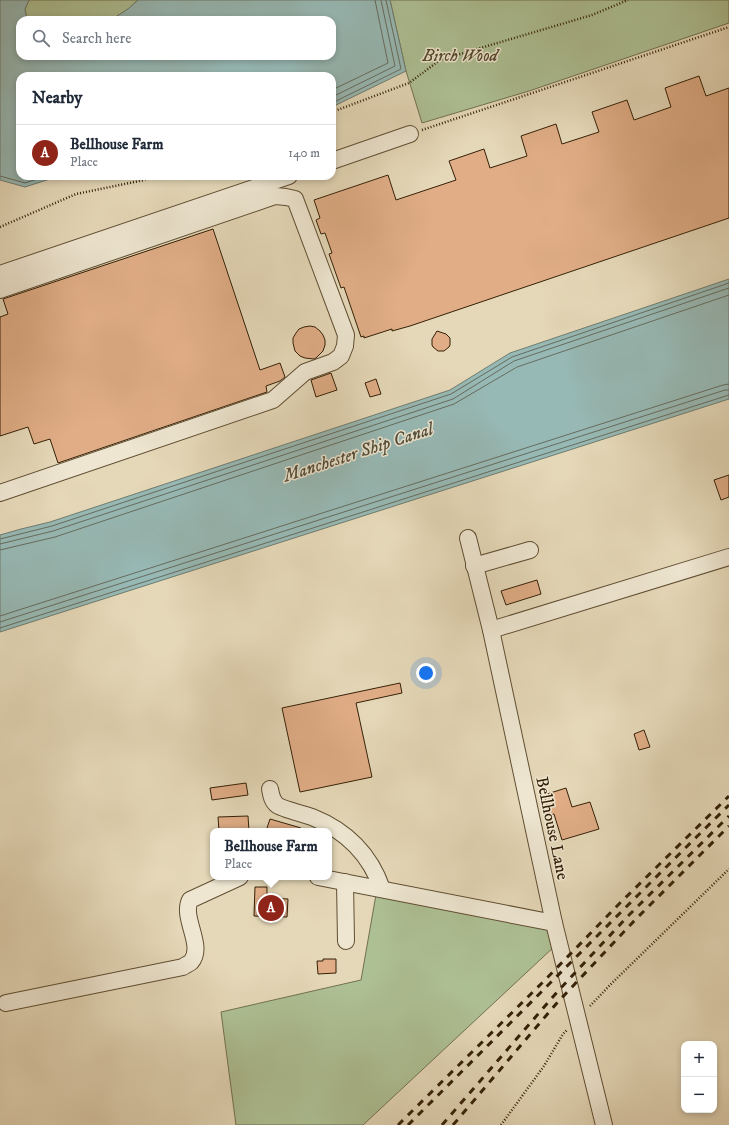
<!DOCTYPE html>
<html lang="en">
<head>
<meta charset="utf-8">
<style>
	body { margin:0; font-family:"IM FELL DW Pica",serif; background:#f6f6f7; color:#1f2937 }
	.controls { position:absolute; right:12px; bottom:12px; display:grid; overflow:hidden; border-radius:8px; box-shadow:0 2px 6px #0003 }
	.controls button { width:36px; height:36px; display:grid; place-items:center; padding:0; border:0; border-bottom:1px solid #e0e1e3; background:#fff; color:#1f2937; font:20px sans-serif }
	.you { position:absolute; left:426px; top:673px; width:14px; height:14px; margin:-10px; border:3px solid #fff; border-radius:50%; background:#1a73e8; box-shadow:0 0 0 6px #1a73e833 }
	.badge { display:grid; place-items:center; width:26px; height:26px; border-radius:50%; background:#8f2418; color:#fff; font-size:13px; font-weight:700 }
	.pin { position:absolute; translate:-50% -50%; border:2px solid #fff; box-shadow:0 1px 4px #0006 }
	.popup { position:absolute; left:210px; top:828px; width:122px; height:52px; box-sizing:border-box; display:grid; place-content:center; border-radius:8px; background:#fff; filter:drop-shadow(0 1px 3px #0005); font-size:13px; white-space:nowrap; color:#747a83 }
	.popup b { font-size:15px; color:#1f2937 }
	.popup::after { content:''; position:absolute; left:50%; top:100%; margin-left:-8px; border:8px solid transparent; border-top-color:#fff }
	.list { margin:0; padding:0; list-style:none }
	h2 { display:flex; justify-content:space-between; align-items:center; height:52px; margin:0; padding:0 16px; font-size:17px }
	h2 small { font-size:13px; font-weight:400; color:#747a83 }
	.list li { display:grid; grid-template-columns:26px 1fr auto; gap:12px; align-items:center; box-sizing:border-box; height:56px; padding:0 16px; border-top:1px solid #e0e1e3 }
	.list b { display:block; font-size:15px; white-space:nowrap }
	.list p { margin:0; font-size:13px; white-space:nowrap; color:#747a83 }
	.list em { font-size:13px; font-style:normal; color:#747a83 }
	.icon { flex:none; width:22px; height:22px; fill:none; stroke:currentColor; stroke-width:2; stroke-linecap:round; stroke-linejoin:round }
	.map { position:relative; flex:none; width:729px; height:1125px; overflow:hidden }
	.search { position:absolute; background:#fff; box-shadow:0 2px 6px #0003; left:16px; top:16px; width:320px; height:44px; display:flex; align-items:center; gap:10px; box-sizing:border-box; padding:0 14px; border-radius:12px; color:#747a83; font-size:15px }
	.panel { position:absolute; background:#fff; box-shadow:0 2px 6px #0003; left:16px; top:72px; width:320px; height:108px; border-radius:12px }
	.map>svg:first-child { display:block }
	.green { fill:#adc094; stroke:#70704e }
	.water { fill:#97b9b5; stroke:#6f7c6f }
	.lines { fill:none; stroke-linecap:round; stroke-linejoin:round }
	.shore { stroke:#666c5e; stroke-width:1 }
	.building { fill:#e0ad86; stroke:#342007 }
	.minor-casing { stroke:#604e33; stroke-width:18 }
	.path { stroke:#342007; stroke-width:2.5; stroke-dasharray:1 2; stroke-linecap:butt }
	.minor { stroke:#eee6d1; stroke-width:16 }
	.rail { stroke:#342007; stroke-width:3; stroke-dasharray:7 7; stroke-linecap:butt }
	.labels { text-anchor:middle; stroke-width:3; stroke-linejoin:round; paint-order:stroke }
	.park-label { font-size:17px; font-style:italic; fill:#52482a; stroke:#eee6d1 }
	.street-label { font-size:17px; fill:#342007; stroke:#eee6d1 }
	.water-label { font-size:18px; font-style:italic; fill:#524e3b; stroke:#eee6d1 }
</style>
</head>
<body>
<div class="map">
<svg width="729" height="1125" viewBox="0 0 729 1125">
	<rect width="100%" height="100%" fill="#e5d8b8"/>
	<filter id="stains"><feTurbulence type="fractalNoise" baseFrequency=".005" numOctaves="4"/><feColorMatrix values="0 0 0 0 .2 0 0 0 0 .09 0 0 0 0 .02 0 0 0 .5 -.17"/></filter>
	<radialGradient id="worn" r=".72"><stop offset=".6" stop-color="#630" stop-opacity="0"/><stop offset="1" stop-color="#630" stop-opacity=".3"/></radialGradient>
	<g class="green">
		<polygon points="29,0 138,0 128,9 111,20 27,20 25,9"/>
		<polygon points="390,0 729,0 729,23 529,91 422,123 406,71"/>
		<polygon points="377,889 552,925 556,945 363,1125 236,1125 221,1012 361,980"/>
	</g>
	<g class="water">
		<polygon points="0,0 29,0 25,9 27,20 20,20 20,56 332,56 332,20 111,20 128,9 138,0 390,0 406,71 332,107 332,76 20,76 20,176 59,176 25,187 0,180"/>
		<polygon points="729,279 729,399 0,632 0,535 21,529 50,522 450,390 510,353"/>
	</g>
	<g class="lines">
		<g class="shore">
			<polyline points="332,90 388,63 375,0"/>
			<polyline points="332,97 395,66 381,0"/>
			<polyline points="332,103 401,69 386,0"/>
			<polyline points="0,176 25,183 46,176"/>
			<polyline points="0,539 52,526 451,394 512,357 729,283"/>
			<polyline points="0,544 53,531 453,399 514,361 729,288"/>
			<polyline points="0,550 55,537 454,404 517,367 729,295"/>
			<polyline points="0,616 723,385 729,384"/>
			<polyline points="0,622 725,390 729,390"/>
			<polyline points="0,628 729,395"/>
		</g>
	</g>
	<g class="building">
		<polygon points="699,76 706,96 729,88 729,218 410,326 392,331 392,329 364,338 364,336 361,337 344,287 341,288 329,254 332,253 325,233 321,234 316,220 320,218 314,200 388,175 396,200 456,180 449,161 484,149 490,168 527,156 521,136 556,124 562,144 599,132 592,112 627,100 634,120 671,107 665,88"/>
		<polygon points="213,229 260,370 280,363 285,377 280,381 266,386 267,392 58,463 50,439 34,444 28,427 0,436 0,317 8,314 3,299"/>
		<polygon points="310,326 315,327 320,331 323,335 325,340 325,345 323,351 316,358 314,359 305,358 300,356 295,351 293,343 293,338 296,333 299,329 304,327"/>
		<polygon points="437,331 446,334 450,338 450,345 449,347 444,351 438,351 433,347 432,345 432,339"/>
		<polygon points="331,373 337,390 316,397 311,380"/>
		<polygon points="376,379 381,394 370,397 365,383"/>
		<polygon points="729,475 729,497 721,500 714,480"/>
		<polygon points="537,580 541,594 506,605 501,591"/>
		<polygon points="400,683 402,693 356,703 372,777 300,792 282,708"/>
		<polygon points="644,730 650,747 639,750 634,734"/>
		<polygon points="246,783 248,795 212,800 210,788"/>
		<polygon points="566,788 572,807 590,802 599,829 562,840 554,814 550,815 544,795"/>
		<polygon points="248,816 249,831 219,831 218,817"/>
		<polygon points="270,819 301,828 301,831 266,831"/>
		<polygon points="255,887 267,887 267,898 288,899 287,917 254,916"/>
		<polygon points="323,959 336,959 336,973 318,974 317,961 323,961"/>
	</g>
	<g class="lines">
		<defs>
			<g id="minor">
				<polyline points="332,161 410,134"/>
				<polyline points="0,274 289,176"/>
				<polyline points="0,290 275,196 286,197 295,199 346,335 345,346 341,356 333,362 305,372 273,400 0,493"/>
				<polyline points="468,538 491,630 554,923 604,1125"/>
				<polyline points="474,566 530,550"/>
				<polyline points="491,630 729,557"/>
				<path d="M270 789C271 795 272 801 277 805 282 809 304 814 312 817 347 831 370 854 382 889"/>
				<polyline points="318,877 554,923"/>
				<polyline points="345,882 346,941"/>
				<path d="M6 1003 183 967C185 965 189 964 191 962 205 946 181 918 190 900L240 877"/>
			</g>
		</defs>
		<use href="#minor" class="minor-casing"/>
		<g class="path">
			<polyline points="332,112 409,83 440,60 592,15 628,0"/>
			<polyline points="422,130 729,27"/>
			<polyline points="0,227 76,194 144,180 150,176"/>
			<polyline points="590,1006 610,985 729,869"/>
			<polyline points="501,1125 544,1066 563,1034 567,1030"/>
		</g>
		<use href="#minor" class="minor"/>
		<g class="rail">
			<polyline points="398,1125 542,983 619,904 729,796"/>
			<path d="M408 1125C515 1019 621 911 729 805"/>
			<polyline points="442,1125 558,991 629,915 729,816"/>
			<polyline points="453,1125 556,1004 635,920 729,826"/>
		</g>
	</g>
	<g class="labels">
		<g class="park-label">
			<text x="460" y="61">Birch Wood</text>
		</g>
		<g class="street-label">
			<text transform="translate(553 828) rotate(78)" y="6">Bellhouse Lane</text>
		</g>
		<g class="water-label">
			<text transform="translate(358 452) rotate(-18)" y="6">Manchester Ship Canal</text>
		</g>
	</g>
	<rect width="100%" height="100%" filter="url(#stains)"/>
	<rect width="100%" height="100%" fill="url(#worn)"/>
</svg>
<div class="controls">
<button>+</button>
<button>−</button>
</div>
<div class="you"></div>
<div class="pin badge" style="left:271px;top:908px">A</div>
<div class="popup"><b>Bellhouse Farm</b>Place</div>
<div class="search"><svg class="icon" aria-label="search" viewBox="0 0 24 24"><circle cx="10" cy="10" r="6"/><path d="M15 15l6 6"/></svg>Search here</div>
<section class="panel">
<h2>Nearby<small></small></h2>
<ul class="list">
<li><span class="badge">A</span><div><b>Bellhouse Farm</b><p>Place</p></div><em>140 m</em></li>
</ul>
</section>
</div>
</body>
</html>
